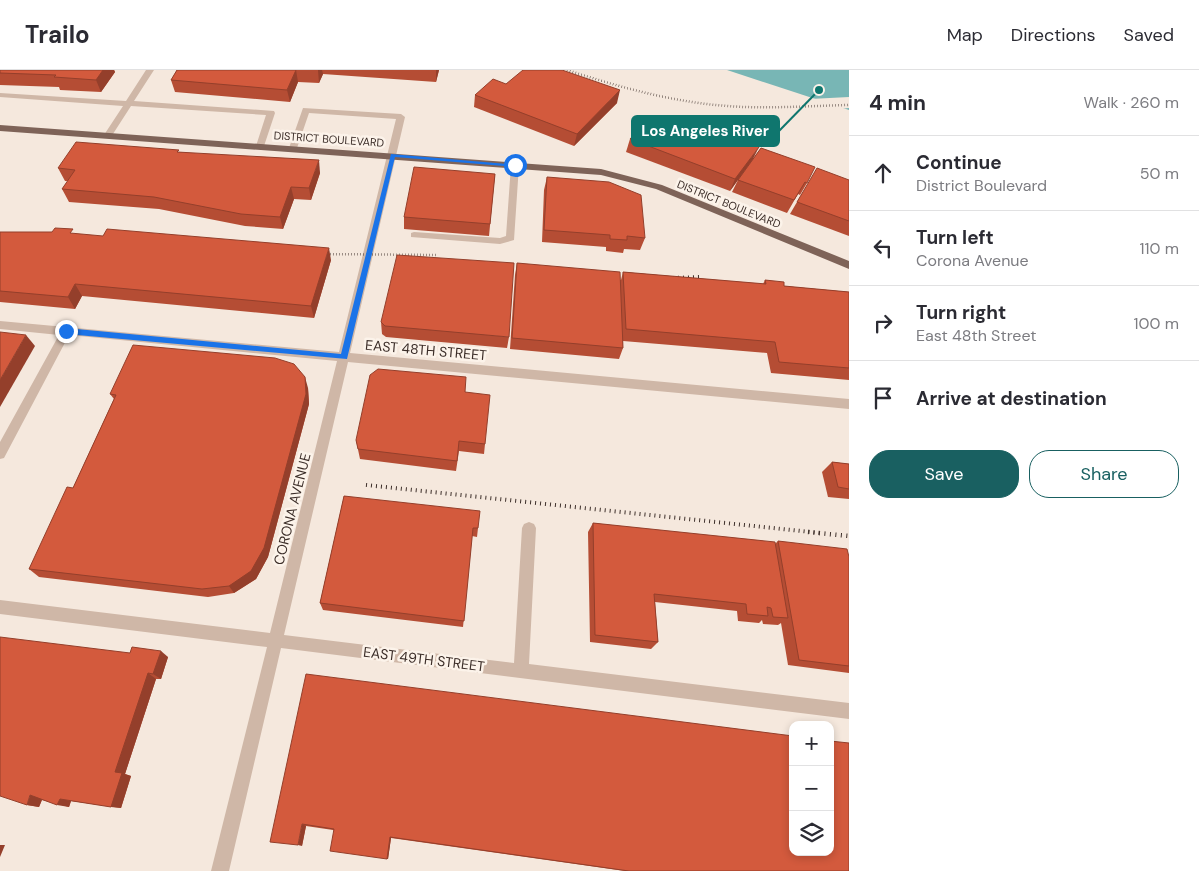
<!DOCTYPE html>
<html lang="en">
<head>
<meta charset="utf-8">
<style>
	body { margin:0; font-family:"DM Sans",sans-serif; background:#f2f2f3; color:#2b2b33 }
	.controls { position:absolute; right:15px; bottom:15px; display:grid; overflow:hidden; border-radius:10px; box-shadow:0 2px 8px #0003 }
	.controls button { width:45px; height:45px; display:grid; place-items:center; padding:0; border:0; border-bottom:1px solid #e1e1e2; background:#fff; color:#2b2b33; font:25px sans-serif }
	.stop { position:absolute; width:15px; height:15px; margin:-11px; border:4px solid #1a73e8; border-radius:50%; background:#fff }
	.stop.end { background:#1a73e8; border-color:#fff; box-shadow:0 1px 5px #0008 }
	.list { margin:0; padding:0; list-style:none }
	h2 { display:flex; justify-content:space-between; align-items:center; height:65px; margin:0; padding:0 20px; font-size:21px }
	h2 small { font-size:16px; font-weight:400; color:#7c7c81 }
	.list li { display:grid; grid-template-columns:32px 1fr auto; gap:15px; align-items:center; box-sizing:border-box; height:75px; padding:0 20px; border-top:1px solid #e1e1e2 }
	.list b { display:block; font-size:19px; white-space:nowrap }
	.list p { margin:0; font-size:16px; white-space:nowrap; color:#7c7c81 }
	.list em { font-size:16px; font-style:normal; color:#7c7c81 }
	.actions { display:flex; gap:10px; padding:15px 20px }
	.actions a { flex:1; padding:11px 0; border:1px solid #196061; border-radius:20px; text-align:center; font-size:18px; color:#196061 }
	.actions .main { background:#196061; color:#fff }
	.icon { flex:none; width:28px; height:28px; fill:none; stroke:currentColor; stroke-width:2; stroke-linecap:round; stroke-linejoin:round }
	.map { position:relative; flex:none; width:849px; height:801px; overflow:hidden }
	header { display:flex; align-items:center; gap:30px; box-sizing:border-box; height:70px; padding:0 25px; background:#fff; border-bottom:1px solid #e1e1e2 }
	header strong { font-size:24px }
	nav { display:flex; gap:28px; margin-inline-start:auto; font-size:18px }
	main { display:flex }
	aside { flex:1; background:#fff }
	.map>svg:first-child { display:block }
	.water { fill:#78b6b5 }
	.pier { fill:#f5e8dd }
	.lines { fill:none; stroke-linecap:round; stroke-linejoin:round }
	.minor { fill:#cfb7a7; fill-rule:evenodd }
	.major { fill:#7e6358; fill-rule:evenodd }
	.rail-far2 { stroke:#3b2d28; stroke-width:2.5; stroke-dasharray:0.5 2.5; stroke-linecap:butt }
	.rail-far1 { stroke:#3b2d28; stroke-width:4; stroke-dasharray:1 4; stroke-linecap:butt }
	.rail { stroke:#3b2d28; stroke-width:4.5; stroke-dasharray:1 4.5; stroke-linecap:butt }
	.wall { fill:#b54d34 }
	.shaded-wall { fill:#943f2b }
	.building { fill:#d35a3d; stroke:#943f2b }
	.route { fill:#1a73e8 }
	.labels { text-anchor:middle; stroke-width:5; stroke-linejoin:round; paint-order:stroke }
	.far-street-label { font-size:11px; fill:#3b2d28; stroke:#fcf3ea }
	.street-label { font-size:14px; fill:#3b2d28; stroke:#fcf3ea }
	.leader { fill:none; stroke:#0f766e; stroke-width:2 }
	.callout-dot { fill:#0f766e; stroke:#fcf3ea; stroke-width:2 }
	.callout { fill:#0f766e; stroke:#0f766e; stroke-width:2 }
	.callout-label { font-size:15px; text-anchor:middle; font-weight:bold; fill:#fff }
</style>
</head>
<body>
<header>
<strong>Trailo</strong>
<nav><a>Map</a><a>Directions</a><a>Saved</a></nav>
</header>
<main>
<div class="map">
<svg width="849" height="801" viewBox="0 0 849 801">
	<rect width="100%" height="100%" fill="#f5e8dd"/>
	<polygon class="water" points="727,0 849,0 849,40"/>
	<polygon class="pier" points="849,27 849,38 839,39 810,29"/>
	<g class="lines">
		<g class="minor">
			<polygon points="146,0 154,0 134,31 274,41 275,43 264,76 260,79 256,76 266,45 131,36 111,67 108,68 104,65 123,36 0,27 0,23 126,31"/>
			<polygon points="303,38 401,44 405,47 350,283 849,329 849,339 348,292 284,565 514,593 522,458 524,454 529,452 534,454 536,458 529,594 849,633 849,649 281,578 229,801 211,801 267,577 0,544 0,530 270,563 337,291 69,265 4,388 0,389 0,372 59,265 0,259 0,251 339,282 396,49 309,43 297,78 290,80 289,78"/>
			<polygon points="515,92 519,95 514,170 500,174 411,167 411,163 414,162 500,168 506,166 511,95"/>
		</g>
		<polygon class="major" points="0,55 601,99 662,115 849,191 849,199 656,119 601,105 0,61"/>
		<g class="rail-far2">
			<path d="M567 0C619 17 672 32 727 36 767 39 808 36 849 35"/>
			<polyline points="315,184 437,185"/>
		</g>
		<g class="rail-far1">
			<polyline points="673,208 700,207"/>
			<polyline points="366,415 820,463"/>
		</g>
		<polyline class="rail" points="808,462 849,466"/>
	</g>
	<g class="wall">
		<polygon points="0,0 114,0 115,2 101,22 60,20 59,17 0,15"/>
		<polygon points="177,0 439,0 436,12 323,4 319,13 298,12 290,32 175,22 171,10"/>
		<polygon points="506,14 617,33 574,76 474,37 475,25"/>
		<polygon points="630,69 753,89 730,121 626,82"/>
		<polygon points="761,78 807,113 800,125 798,124 787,143 732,122 738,110"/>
		<polygon points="179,82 320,103 311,130 294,129 283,159 245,156 159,139 69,132 62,119 68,111 65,111 58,98"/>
		<polygon points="495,104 489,166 404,159 404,147"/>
		<polygon points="547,107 645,168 640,180 624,179 623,183 606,181 606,177 542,172 544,120"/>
		<polygon points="849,110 849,166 790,144 797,132"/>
		<polygon points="0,162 75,164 331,190 314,248 82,226 75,239 0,232"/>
		<polygon points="517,193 621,210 623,202 763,214 765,210 784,216 849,222 849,310 771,303 767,283 623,271 623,278 619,289 510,279 515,205"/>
		<polygon points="381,252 509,267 507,278 386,267 382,264"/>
		<polygon points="308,318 309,334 268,487 256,509 234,523 208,527 39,507 29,499 73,418 114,329 110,324"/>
		<polygon points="465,322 485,374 484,384 459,381 456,401 360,389 356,370"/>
		<polygon points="832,392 849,394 849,429 828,427 822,402"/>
		<polygon points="344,426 478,458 477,467 472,466 463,557 323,540 320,533"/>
		<polygon points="593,453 775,474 778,471 849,487 849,603 788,595 781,553 778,555 763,554 762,550 759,553 738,551 737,541 655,532 658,572 651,579 590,572 588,462"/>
		<polygon points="130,583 168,587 161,609 156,609 125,704 131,706 121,738 71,731 69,737 42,730 39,737 27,735"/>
		<polygon points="306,604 849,801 625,801 391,768 388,789 387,789 333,760 306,756 302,776"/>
	</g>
	<g class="shaded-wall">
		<polygon points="103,0 114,0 115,2 101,22 96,10"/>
		<polygon points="296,0 298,12 290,32 287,20"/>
		<polygon points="318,0 322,0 323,4 319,13"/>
		<polygon points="436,0 439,0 436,12"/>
		<polygon points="620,20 617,33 574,76 577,64"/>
		<polygon points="759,77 753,89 730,121 735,109"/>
		<polygon points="319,90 320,103 311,130 309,118"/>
		<polygon points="291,117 294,129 283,159 280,147"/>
		<polygon points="329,178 331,190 314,248 311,236"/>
		<polygon points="75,214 82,226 75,239 68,227"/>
		<polygon points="26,265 35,276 0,337 0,310"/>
		<polygon points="305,307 308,318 309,334 268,487 256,509 234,523 229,516"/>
		<polygon points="161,581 168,587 161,609 153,604"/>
		<polygon points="148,603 156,609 125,704 131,706 121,738 111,737 115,702"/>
		<polygon points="30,725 43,727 39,737 27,735"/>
		<polygon points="60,729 71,731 69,737 57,735"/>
		<polygon points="302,754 306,756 302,776 298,775"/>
		<polygon points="390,767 391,768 388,789 387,789"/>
		<polygon points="0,775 5,775 0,787"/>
	</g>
	<g class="building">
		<polygon points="0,0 103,0 96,10 54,7 56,5 0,3"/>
		<polygon points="177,0 296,0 287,20 171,10"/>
		<polygon points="523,0 562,0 620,20 577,64 475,25 493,9 506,14"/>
		<polygon points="651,46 682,50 759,77 735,109 630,69"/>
		<polygon points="76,72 179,80 177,82 319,90 309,118 291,117 280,147 241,144 154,127 62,119 75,100 58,98"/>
		<polygon points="761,78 815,97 807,113 805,112 794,130 738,110"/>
		<polygon points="414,97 495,104 490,154 404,147"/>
		<polygon points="817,98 849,110 849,151 797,132"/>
		<polygon points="547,107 609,112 641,125 645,168 627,166 627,170 610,169 610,165 544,160"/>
		<polygon points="55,158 73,159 70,163 103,166 107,159 329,178 311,236 75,214 68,227 0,221 0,162 52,162"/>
		<polygon points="397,185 514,193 509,267 385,256 381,252"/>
		<polygon points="517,193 620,202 623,278 512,268"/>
		<polygon points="623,202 766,214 765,210 784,212 784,216 849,222 849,298 779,292 775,272 626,259"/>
		<polygon points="0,262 26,265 0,310"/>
		<polygon points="133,275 275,288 294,294 305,307 306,324 264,478 251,501 229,516 202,519 29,499 67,417 73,418 116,325 110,324"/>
		<polygon points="378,299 466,307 465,322 490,325 485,374 459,371 457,391 358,379 356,370 370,305"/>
		<polygon points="832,392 849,394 849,419 838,417"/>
		<polygon points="344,426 480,441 478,458 473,458 464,551 320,533"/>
		<polygon points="593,453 775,472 788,548 773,547 771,538 767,537 768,546 747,544 746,534 654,524 658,572 595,565"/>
		<polygon points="778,471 847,479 849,487 849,596 799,590"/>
		<polygon points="0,567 130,583 132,577 161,581 153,604 148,603 115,702 122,703 111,737 60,729 57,735 30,725 27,735 0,726"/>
		<polygon points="306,604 793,666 793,782 830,782 830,671 849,673 849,801 629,801 390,767 387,789 330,781 334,759 302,754 298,775 270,772"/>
	</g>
	<polygon class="route" points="391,84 518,95 515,97 395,87 347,289 66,264 63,261 66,258 341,284"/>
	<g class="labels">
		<g class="far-street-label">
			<text transform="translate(329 69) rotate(4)" y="4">DISTRICT BOULEVARD</text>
			<text transform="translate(729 134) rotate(22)" y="4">DISTRICT BOULEVARD</text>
		</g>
		<g class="street-label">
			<text transform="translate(426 280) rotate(5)" y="5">EAST 48TH STREET</text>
			<text transform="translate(292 439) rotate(-76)" y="5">CORONA AVENUE</text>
			<text transform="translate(424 589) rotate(7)" y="5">EAST 49TH STREET</text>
		</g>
	</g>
	<path class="leader" d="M819 20L779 61"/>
	<circle class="callout-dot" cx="819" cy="20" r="5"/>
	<rect class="callout" x="632" y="46" width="147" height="30" rx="5"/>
	<g class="callout-label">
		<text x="705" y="66">Los Angeles River</text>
	</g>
</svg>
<div class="controls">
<button>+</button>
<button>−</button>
<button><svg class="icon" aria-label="layers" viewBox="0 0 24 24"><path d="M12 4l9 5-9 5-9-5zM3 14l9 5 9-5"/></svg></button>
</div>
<div class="stop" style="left:515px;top:95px"></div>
<div class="stop end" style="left:66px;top:261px"></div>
</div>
<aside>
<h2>4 min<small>Walk · 260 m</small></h2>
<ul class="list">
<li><svg class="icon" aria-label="ahead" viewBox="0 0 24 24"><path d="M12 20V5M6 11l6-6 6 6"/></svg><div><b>Continue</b><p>District Boulevard</p></div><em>50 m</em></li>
<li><svg class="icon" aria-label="left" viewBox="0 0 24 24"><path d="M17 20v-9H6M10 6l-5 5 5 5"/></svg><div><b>Turn left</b><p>Corona Avenue</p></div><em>110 m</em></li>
<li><svg class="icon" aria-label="right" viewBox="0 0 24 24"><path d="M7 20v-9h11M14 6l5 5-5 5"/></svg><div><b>Turn right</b><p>East 48th Street</p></div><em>100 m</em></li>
<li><svg class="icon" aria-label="arrive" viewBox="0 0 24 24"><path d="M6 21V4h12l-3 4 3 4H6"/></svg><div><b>Arrive at destination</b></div></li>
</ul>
<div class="actions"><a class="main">Save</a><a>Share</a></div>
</aside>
</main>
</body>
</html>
